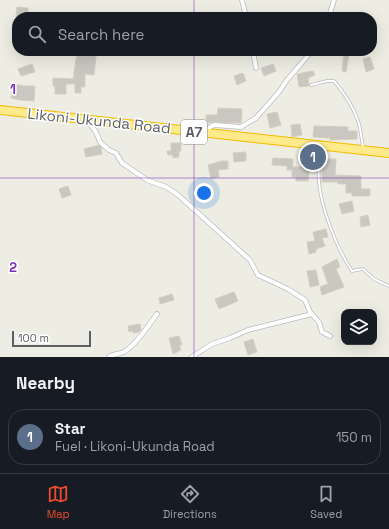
<!DOCTYPE html>
<html lang="en">
<head>
<meta charset="utf-8">
<style>
	body { margin:0; font-family:"Space Grotesk",sans-serif; background:#242831; color:#f1f3f6 }
	.controls { position:absolute; right:12px; bottom:12px; display:grid; overflow:hidden; border-radius:8px; box-shadow:0 4px 16px #0002 }
	.controls button { width:36px; height:36px; display:grid; place-items:center; padding:0; border:0; border-bottom:1px solid #363941; background:#171b24; color:#f1f3f6; font:20px sans-serif }
	.scale { position:absolute; left:12px; bottom:10px; width:79px; box-sizing:border-box; padding-left:4px; border:2px solid #5b5e64; border-top:0; font-size:11px; line-height:14px; white-space:nowrap; color:#5b5e64; -webkit-text-stroke:3px #fff; paint-order:stroke }
	.you { position:absolute; left:204px; top:193px; width:14px; height:14px; margin:-10px; border:3px solid #fff; border-radius:50%; background:#1a73e8; box-shadow:0 0 0 6px #1a73e833 }
	.badge { display:grid; place-items:center; width:26px; height:26px; border-radius:50%; background:#ea4c2d; color:#fff; font-size:13px; font-weight:700 }
	.pin { position:absolute; translate:-50% -50%; border:2px solid #fff; box-shadow:0 1px 4px #0006 }
	.list { margin:0; padding:0; list-style:none }
	h2 { display:flex; justify-content:space-between; align-items:center; height:52px; margin:0; padding:0 16px; font-size:17px }
	h2 small { font-size:13px; font-weight:400; color:#9ea1a6 }
	.list li { display:grid; grid-template-columns:26px 1fr auto; gap:12px; align-items:center; box-sizing:border-box; height:56px; margin:0 8px 8px; padding:0 8px; border:1px solid #363941; border-radius:16px }
	.list b { display:block; font-size:15px; white-space:nowrap }
	.list p { margin:0; font-size:13px; white-space:nowrap; color:#9ea1a6 }
	.list em { font-size:13px; font-style:normal; color:#9ea1a6 }
	.icon { flex:none; width:22px; height:22px; fill:none; stroke:currentColor; stroke-width:2; stroke-linecap:round; stroke-linejoin:round }
	.map { position:relative; flex:none; width:389px; height:357px; overflow:hidden }
	.search { position:absolute; background:#171b24; box-shadow:0 4px 16px #0002; left:12px; right:12px; top:12px; height:44px; display:flex; align-items:center; gap:10px; box-sizing:border-box; padding:0 14px; border-radius:16px; color:#9ea1a6; font-size:15px }
	.sheet { height:116px; background:#171b24 }
	nav { display:flex; justify-content:space-around; align-items:center; box-sizing:border-box; height:56px; border-top:1px solid #363941; background:#171b24; font-size:11px; color:#9ea1a6 }
	nav a { display:grid; justify-items:center; gap:2px }
	nav .on { color:#ea4c2d }
	.map>svg:first-child { display:block }
	.building { fill:#c9c7c0; stroke:#d3cfc1 }
	.lines { fill:none; stroke-linecap:round; stroke-linejoin:round }
	.lane-casing { stroke:#bbbcc2; stroke-width:3.5 }
	.street-casing { stroke:#bbbcc2; stroke-width:5.5 }
	.highway-casing { stroke:#f1ba00; stroke-width:10 }
	.lane { stroke:#fff; stroke-width:2 }
	.street { stroke:#fff; stroke-width:4 }
	.highway { stroke:#fdea8b; stroke-width:8 }
	.grid { fill:none; stroke:#7b2cbf; stroke-width:1; stroke-opacity:0.55 }
	.labels { text-anchor:middle; stroke-width:3; stroke-linejoin:round; paint-order:stroke }
	.shield { fill:#fff; stroke:#8c8e92; stroke-width:1 }
	.shield-label { font-size:14px; font-weight:bold; fill:#5b5e64 }
	.street-label { font-size:15px; fill:#5b5e64; stroke:#fff }
	.grid-label { font-size:13px; text-anchor:middle; font-weight:bold; fill:#7b2cbf; stroke:#fff; stroke-width:3; stroke-linejoin:round; paint-order:stroke }
</style>
</head>
<body>
<div class="map">
<svg width="389" height="357" viewBox="0 0 389 357">
	<rect width="100%" height="100%" fill="#eeede3"/>
	<g class="building">
		<polygon points="17,7 28,8 28,17 16,17"/>
		<polygon points="77,53 96,56 94,75 85,74 85,87 81,87 81,93 75,93 75,84 66,84 66,94 55,94 55,86 53,86 53,78 73,79"/>
		<polygon points="344,53 349,54 346,72 342,71"/>
		<polygon points="370,57 374,69 366,72 363,59"/>
		<polygon points="32,64 35,72 21,76 18,69"/>
		<polygon points="273,64 276,71 264,76 261,68"/>
		<polygon points="313,71 315,75 308,78 309,86 299,87 297,74"/>
		<polygon points="243,73 246,81 237,85 234,76"/>
		<polygon points="14,84 24,86 35,86 34,101 20,100 11,98"/>
		<polygon points="218,108 242,109 241,123 214,122 206,123 206,115 217,115"/>
		<polygon points="277,112 281,125 270,128 267,114"/>
		<polygon points="300,124 302,135 292,137 291,125"/>
		<polygon points="314,126 348,127 348,131 357,131 357,139 330,140 330,138 313,137"/>
		<polygon points="171,143 181,143 181,151 179,151 179,157 173,158 173,155 168,155 167,151 171,151"/>
		<polygon points="99,145 101,147 102,154 86,157 84,149"/>
		<polygon points="246,152 246,161 234,162 233,153"/>
		<polygon points="273,158 293,159 293,167 301,167 301,161 310,162 308,181 296,181 296,177 292,177 292,170 287,170 287,166 272,165"/>
		<polygon points="322,159 336,159 335,175 361,176 361,189 370,189 370,196 352,196 352,193 346,193 346,184 338,184 338,182 322,182"/>
		<polygon points="222,161 228,161 228,169 218,170 219,177 211,179 208,165"/>
		<polygon points="68,186 71,195 62,198 59,189"/>
		<polygon points="352,201 354,211 342,214 339,204"/>
		<polygon points="368,215 370,225 361,227 360,217"/>
		<polygon points="326,229 328,237 322,238 325,246 316,249 316,252 309,254 307,242 315,241 313,232"/>
		<polygon points="337,259 340,267 336,269 344,287 322,295 320,287 328,284 322,267"/>
		<polygon points="316,270 319,285 310,287 307,271"/>
		<polygon points="234,292 238,301 219,309 215,299"/>
		<polygon points="172,294 174,300 160,304 159,298"/>
		<polygon points="140,324 141,330 139,332 133,333 133,331 129,332 128,326"/>
		<polygon points="179,336 182,345 179,345 181,350 173,354 169,338"/>
		<polygon points="253,339 257,352 248,355 244,342"/>
	</g>
	<g class="lines">
		<defs>
			<g id="lane">
				<path d="M311 85 327 81H334C345 94 356 111 360 128 361 134 362 141 363 147"/>
				<path d="M320 148C319 159 318 171 319 182 321 208 337 249 352 271L363 269 374 279 389 286"/>
			</g>
			<g id="street">
				<polyline points="242,0 246,17"/>
				<polyline points="329,17 334,0"/>
				<polyline points="253,51 256,68"/>
				<polyline points="87,120 96,132 100,142 109,150 116,153 122,163 147,180 166,187 177,194 250,260 258,275 288,289 305,300 310,312 319,322 322,332 330,336"/>
				<polyline points="206,133 210,127 214,125 241,127 256,118 279,92 287,80 312,51"/>
				<path d="M109 357C113 354 119 354 124 352 136 345 149 325 157 314"/>
				<polyline points="192,357 212,344 230,338 248,330 312,314"/>
			</g>
			<polyline id="highway" points="0,110 389,153"/>
		</defs>
		<use href="#lane" class="lane-casing"/>
		<use href="#street" class="street-casing"/>
		<use href="#highway" class="highway-casing"/>
		<use href="#lane" class="lane"/>
		<use href="#street" class="street"/>
		<use href="#highway" class="highway"/>
	</g>
	<path class="grid" d="M194 0V17M194 51V357M0 178H389"/>
	<g class="labels">
		<rect class="shield" x="181" y="120" width="26" height="24" rx="3"/>
		<g class="shield-label">
			<text x="194" y="137">A7</text>
		</g>
		<g class="street-label">
			<text transform="translate(99 121) rotate(6)" y="5">Likoni-Ukunda Road</text>
		</g>
	</g>
	<g class="grid-label">
		<text x="13" y="94">1</text>
		<text x="13" y="272">2</text>
	</g>
</svg>
<div class="controls">
<button><svg class="icon" aria-label="layers" viewBox="0 0 24 24"><path d="M12 4l9 5-9 5-9-5zM3 14l9 5 9-5"/></svg></button>
</div>
<div class="scale">100 m</div>
<div class="you"></div>
<div class="pin badge" style="left:313px;top:157px;background:#5c6f8a">1</div>
<div class="search"><svg class="icon" aria-label="search" viewBox="0 0 24 24"><circle cx="10" cy="10" r="6"/><path d="M15 15l6 6"/></svg>Search here</div>
</div>
<section class="sheet">
<h2>Nearby<small></small></h2>
<ul class="list">
<li><span class="badge" style="background:#5c6f8a">1</span><div><b>Star</b><p>Fuel · Likoni-Ukunda Road</p></div><em>150 m</em></li>
</ul>
</section>
<nav>
<a class="on"><svg class="icon" aria-label="map" viewBox="0 0 24 24"><path d="M3 6l6-2 6 2 6-2v14l-6 2-6-2-6 2zM9 4v14M15 6v14"/></svg>Map</a>
<a><svg class="icon" aria-label="directions" viewBox="0 0 24 24"><path d="M12 3l9 9-9 9-9-9zM9 14v-3h6M13 9l2 2-2 2"/></svg>Directions</a>
<a><svg class="icon" aria-label="saved" viewBox="0 0 24 24"><path d="M7 4h10v16l-5-4-5 4z"/></svg>Saved</a>
</nav>
</body>
</html>
